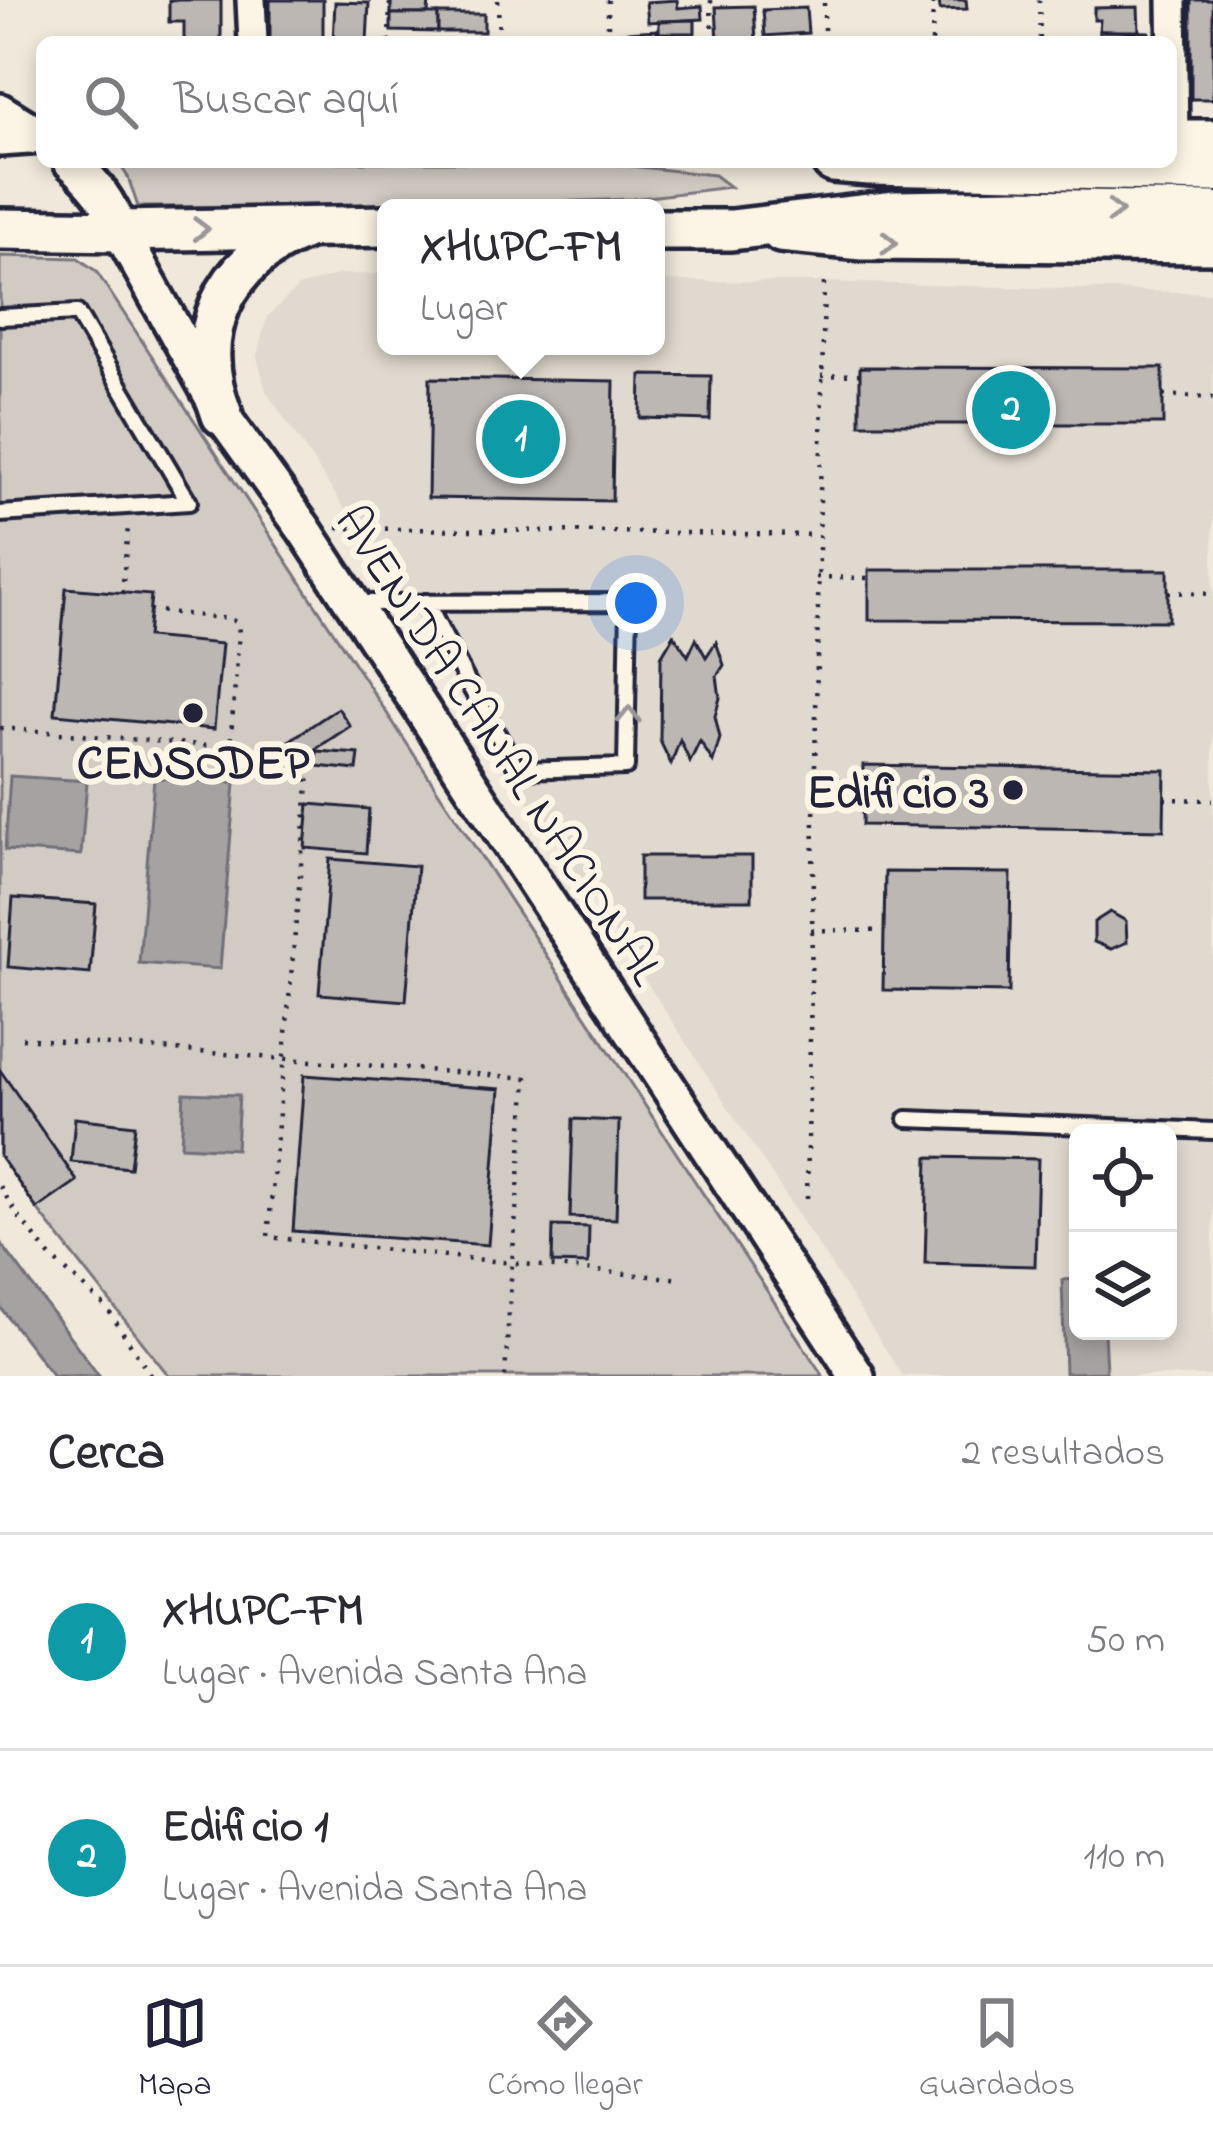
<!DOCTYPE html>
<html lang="es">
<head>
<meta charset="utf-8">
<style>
	body { margin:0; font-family:"Indie Flower",sans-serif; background:#f7f7f7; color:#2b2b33 }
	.controls { position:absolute; right:36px; bottom:36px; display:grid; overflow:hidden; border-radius:18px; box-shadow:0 6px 18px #0003 }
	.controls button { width:108px; height:108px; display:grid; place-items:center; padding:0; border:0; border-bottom:3px solid #e1e1e2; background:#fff; color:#2b2b33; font:60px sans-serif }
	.you { position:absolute; left:636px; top:603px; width:42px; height:42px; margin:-30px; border:9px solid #fff; border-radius:50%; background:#1a73e8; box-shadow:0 0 0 18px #1a73e833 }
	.badge { display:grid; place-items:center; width:78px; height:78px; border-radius:50%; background:#22223b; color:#fff; font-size:39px; font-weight:700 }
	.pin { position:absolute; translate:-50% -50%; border:6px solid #fff; box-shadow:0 3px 12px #0006 }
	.popup { position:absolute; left:377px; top:199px; width:288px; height:156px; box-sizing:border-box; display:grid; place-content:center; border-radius:18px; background:#fff; filter:drop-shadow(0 3px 9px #0005); font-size:39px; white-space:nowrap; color:#7c7c81 }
	.popup b { font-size:45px; color:#2b2b33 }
	.popup::after { content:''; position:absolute; left:50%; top:100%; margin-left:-24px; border:24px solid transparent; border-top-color:#fff }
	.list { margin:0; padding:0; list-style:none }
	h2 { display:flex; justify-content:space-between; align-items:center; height:156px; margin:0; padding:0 48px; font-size:51px }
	h2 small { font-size:39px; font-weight:400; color:#7c7c81 }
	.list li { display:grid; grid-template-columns:78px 1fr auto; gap:36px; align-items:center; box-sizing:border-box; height:216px; padding:0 48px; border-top:3px solid #e1e1e2 }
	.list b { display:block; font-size:45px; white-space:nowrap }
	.list p { margin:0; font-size:39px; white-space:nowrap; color:#7c7c81 }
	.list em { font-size:39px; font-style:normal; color:#7c7c81 }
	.icon { flex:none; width:66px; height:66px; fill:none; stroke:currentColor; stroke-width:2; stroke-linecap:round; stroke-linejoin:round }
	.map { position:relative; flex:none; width:1213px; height:1376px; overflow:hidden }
	.search { position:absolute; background:#fff; box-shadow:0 6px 18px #0003; left:36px; right:36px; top:36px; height:132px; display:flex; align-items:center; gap:30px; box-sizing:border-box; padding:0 42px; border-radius:18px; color:#7c7c81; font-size:45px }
	.sheet { height:588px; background:#fff }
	nav { display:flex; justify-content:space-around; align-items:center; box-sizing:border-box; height:168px; border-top:3px solid #e1e1e2; background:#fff; font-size:33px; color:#7c7c81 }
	nav a { display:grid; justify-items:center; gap:6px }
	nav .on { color:#22223b }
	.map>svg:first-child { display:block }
	.built { fill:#e0d9cf; fill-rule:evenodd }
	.green { fill:#d1cbc3; stroke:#7a767f; stroke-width:3 }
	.water { fill:#a6a2a2; stroke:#716f79; stroke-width:3 }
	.building { fill:#bcb7b3; stroke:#22223b; stroke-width:3 }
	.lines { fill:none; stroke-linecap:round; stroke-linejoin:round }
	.service-casing { stroke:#22223b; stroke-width:22 }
	.minor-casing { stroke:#22223b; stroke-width:36 }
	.tertiary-casing { stroke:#22223b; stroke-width:42 }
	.secondary-casing { stroke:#22223b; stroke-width:48 }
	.path { stroke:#22223b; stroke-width:4.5; stroke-dasharray:3 9; stroke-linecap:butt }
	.service { stroke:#fcf5e5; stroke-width:14 }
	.minor { stroke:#fcf5e5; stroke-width:27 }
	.tertiary { stroke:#fcf5e5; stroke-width:33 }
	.secondary { stroke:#fcf5e5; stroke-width:39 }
	.oneway { stroke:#9a9698 }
	.poi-dot { fill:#22223b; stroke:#fcf5e5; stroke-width:4.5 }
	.labels { text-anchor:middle; stroke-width:12; stroke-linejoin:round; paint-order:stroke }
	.street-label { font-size:48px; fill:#22223b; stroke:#fcf5e5 }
	.poi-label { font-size:48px; font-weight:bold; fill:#22223b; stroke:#fcf5e5 }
</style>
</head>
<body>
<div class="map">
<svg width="1213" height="1376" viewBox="0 0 1213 1376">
	<rect width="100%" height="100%" fill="#efe8db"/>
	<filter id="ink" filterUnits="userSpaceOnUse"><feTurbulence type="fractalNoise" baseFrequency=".00833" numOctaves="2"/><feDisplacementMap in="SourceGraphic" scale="24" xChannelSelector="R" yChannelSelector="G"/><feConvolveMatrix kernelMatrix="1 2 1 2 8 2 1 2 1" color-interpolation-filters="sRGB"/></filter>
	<g filter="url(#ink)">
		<path class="built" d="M340 274H386V346H656V281L824 282 1213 293V1376H903L526 797 408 603 266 391 257 356 267 317 298 287ZM1078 1133H1168V1331H1078Z"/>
		<g class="green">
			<polygon points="118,162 593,162 714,175 730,187 632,199 498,204 138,207 128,177"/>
			<polygon points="0,256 78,258 96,271 823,1376 169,1376 37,1209 0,1156"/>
		</g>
		<g class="water">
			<polygon points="10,776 87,781 81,855 5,850"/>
			<polygon points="154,778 235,783 220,969 139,963"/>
			<polygon points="184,1093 239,1095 236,1149 181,1146"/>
			<polygon points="0,1242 99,1376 53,1376 0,1307"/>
			<polygon points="1078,1279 1078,1331 1104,1331 1106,1372 1065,1373 1062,1280"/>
		</g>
		<g class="building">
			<polygon points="169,0 221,0 221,42 184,42 184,22 169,22"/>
			<rect x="270" y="0" width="53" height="42"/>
			<polygon points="391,0 429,0 428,14 391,14"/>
			<polygon points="677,0 678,8 702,6 703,19 648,22 646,2"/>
			<polygon points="939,0 966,0 967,9 940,10"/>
			<rect x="1191" y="0" width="22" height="99"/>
			<polygon points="335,2 369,3 367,42 333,42"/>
			<polygon points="754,6 756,42 718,42 716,7"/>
			<polygon points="1138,7 1139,31 1099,31 1100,20 1094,20 1094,8"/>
			<polygon points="806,8 808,33 765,36 763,10"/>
			<polygon points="391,14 438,14 438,32 391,31"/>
			<rect x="438" y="14" width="46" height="18"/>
			<polygon points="695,20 695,33 659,33 659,21"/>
			<polygon points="657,30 658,42 610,42 610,33"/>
			<polygon points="1099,31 1149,32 1149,42 1099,42"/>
			<polygon points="860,367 1163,368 1163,424 860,424"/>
			<polygon points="641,375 711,376 710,420 640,418"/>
			<polygon points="430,378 614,381 612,501 428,498"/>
			<polygon points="869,570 1168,570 1168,621 869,620"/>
			<polygon points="66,588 151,595 147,637 222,644 214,729 55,714"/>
			<polygon points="674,635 688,656 696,639 706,657 716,642 724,665 717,676 720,698 715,716 720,738 713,762 700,741 690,762 680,740 671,764 660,741 661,657"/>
			<polygon points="338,708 350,726 295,763 283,745"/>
			<polygon points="317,751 359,754 357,770 316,766"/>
			<polygon points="863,765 1165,770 1164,830 862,825"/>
			<polygon points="309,804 369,809 366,853 305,848"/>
			<rect x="640" y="856" width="112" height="44"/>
			<polygon points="330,859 417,866 406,1001 319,994"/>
			<polygon points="885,872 1011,873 1009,992 883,990"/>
			<polygon points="13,898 96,904 90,974 8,967"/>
			<polygon points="1110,912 1126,921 1127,942 1111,949 1094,942 1094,922"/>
			<polygon points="0,1070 77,1181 37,1209 0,1156"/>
			<polygon points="304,1075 500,1089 488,1245 293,1231"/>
			<polygon points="75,1118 135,1125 130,1168 71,1162"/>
			<polygon points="573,1119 619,1121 616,1219 570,1217"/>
			<polygon points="928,1157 1038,1159 1035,1266 925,1263"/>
			<polygon points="1073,1184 1078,1184 1078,1245 1075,1245"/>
			<polygon points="553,1226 589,1227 588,1264 552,1263"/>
		</g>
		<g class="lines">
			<defs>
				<g id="service">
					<polyline points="0,317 77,313 189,502 0,514"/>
					<polyline points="355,603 629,602 626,767 518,770 468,683 426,602"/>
					<polyline points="907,1119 1213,1131"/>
				</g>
				<g id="minor">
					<polyline points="251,0 253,42"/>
					<polyline points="1172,0 1174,137"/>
				</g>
				<g id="tertiary">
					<polyline points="0,111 42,137"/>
					<polyline points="1171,137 1213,137"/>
					<path d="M71 162C94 182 110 202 120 231L222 415 304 529 857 1376"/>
					<polyline points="780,235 862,243 1213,246"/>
				</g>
				<g id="secondary">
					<polyline points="0,136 42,133"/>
					<polyline points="833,162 870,165 1213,172"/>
					<polyline points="0,229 120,231 386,226"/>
					<polyline points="656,230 731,230 894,211 1017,209 1213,212"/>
					<path d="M222 415C190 334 223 262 303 230"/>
				</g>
			</defs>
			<use href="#service" class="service-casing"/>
			<use href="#minor" class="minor-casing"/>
			<use href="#tertiary" class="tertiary-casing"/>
			<use href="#secondary" class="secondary-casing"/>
			<g class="path">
				<polyline points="498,0 499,42"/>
				<polyline points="608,0 608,42"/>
				<polyline points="711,0 712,42"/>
				<polyline points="1039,0 1040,42"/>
				<polyline points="389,42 390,0"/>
				<polyline points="824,42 824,0"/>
				<polyline points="932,42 933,0"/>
				<polyline points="821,376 861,374"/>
				<polyline points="1163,395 1213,398"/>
				<polyline points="337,528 817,535"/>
				<polyline points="816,577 869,578"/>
				<polyline points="1168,592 1213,594"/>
				<polyline points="122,593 128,527"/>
				<polyline points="149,610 230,619 238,623 239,634 230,748"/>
				<polyline points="0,728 269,751 267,770 309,774 268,1237 512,1263 505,1376"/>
				<polyline points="814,778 863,781"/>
				<polyline points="1164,799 1213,800"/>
				<polyline points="811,930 884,931"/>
				<polyline points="22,1038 527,1078 512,1263 681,1279"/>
				<polyline points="0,1186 17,1215 51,1257 107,1308 151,1376"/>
				<polyline points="807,1198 824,282"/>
			</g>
			<use href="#service" class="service"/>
			<use href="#minor" class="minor"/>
			<use href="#tertiary" class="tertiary"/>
			<use href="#secondary" class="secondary"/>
		</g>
		<defs><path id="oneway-chevron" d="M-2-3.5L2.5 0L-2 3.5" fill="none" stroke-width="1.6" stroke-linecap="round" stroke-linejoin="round" transform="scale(3)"/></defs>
		<g class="oneway">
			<use href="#oneway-chevron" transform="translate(1115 211) rotate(1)"/>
			<use href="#oneway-chevron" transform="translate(201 229) rotate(-1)"/>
			<use href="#oneway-chevron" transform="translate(889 243) rotate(1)"/>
			<use href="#oneway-chevron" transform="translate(629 715) rotate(-89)"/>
		</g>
	</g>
	<g class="poi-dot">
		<circle cx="193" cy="713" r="12"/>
		<circle cx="1013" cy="790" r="12"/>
	</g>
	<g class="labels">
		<g class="street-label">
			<text transform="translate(501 744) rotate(57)" y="17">AVENIDA CANAL NACIONAL</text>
		</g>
		<g class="poi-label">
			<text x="193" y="778">CENSODEP</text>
			<text x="989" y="807" text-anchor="end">Edificio 3</text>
		</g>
	</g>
</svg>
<div class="controls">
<button><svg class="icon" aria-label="locate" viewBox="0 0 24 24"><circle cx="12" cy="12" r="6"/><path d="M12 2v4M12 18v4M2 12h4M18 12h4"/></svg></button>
<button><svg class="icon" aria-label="layers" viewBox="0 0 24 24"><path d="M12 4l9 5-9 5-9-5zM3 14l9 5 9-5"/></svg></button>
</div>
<div class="you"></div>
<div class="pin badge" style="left:521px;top:439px;background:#0f9aa8">1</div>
<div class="popup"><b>XHUPC-FM</b>Lugar</div>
<div class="pin badge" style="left:1011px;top:410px;background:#0f9aa8">2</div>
<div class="search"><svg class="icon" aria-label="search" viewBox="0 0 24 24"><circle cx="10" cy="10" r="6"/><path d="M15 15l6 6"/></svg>Buscar aquí</div>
</div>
<section class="sheet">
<h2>Cerca<small>2 resultados</small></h2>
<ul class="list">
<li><span class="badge" style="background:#0f9aa8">1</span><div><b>XHUPC-FM</b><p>Lugar · Avenida Santa Ana</p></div><em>50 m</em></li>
<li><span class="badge" style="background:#0f9aa8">2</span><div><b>Edificio 1</b><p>Lugar · Avenida Santa Ana</p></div><em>110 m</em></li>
</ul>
</section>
<nav>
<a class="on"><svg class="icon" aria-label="map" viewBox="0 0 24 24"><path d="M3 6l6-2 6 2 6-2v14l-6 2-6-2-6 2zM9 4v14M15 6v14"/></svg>Mapa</a>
<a><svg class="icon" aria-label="directions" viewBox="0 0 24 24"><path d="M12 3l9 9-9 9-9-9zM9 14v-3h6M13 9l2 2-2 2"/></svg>Cómo llegar</a>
<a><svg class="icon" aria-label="saved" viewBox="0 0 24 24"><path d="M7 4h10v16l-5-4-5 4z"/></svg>Guardados</a>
</nav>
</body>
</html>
